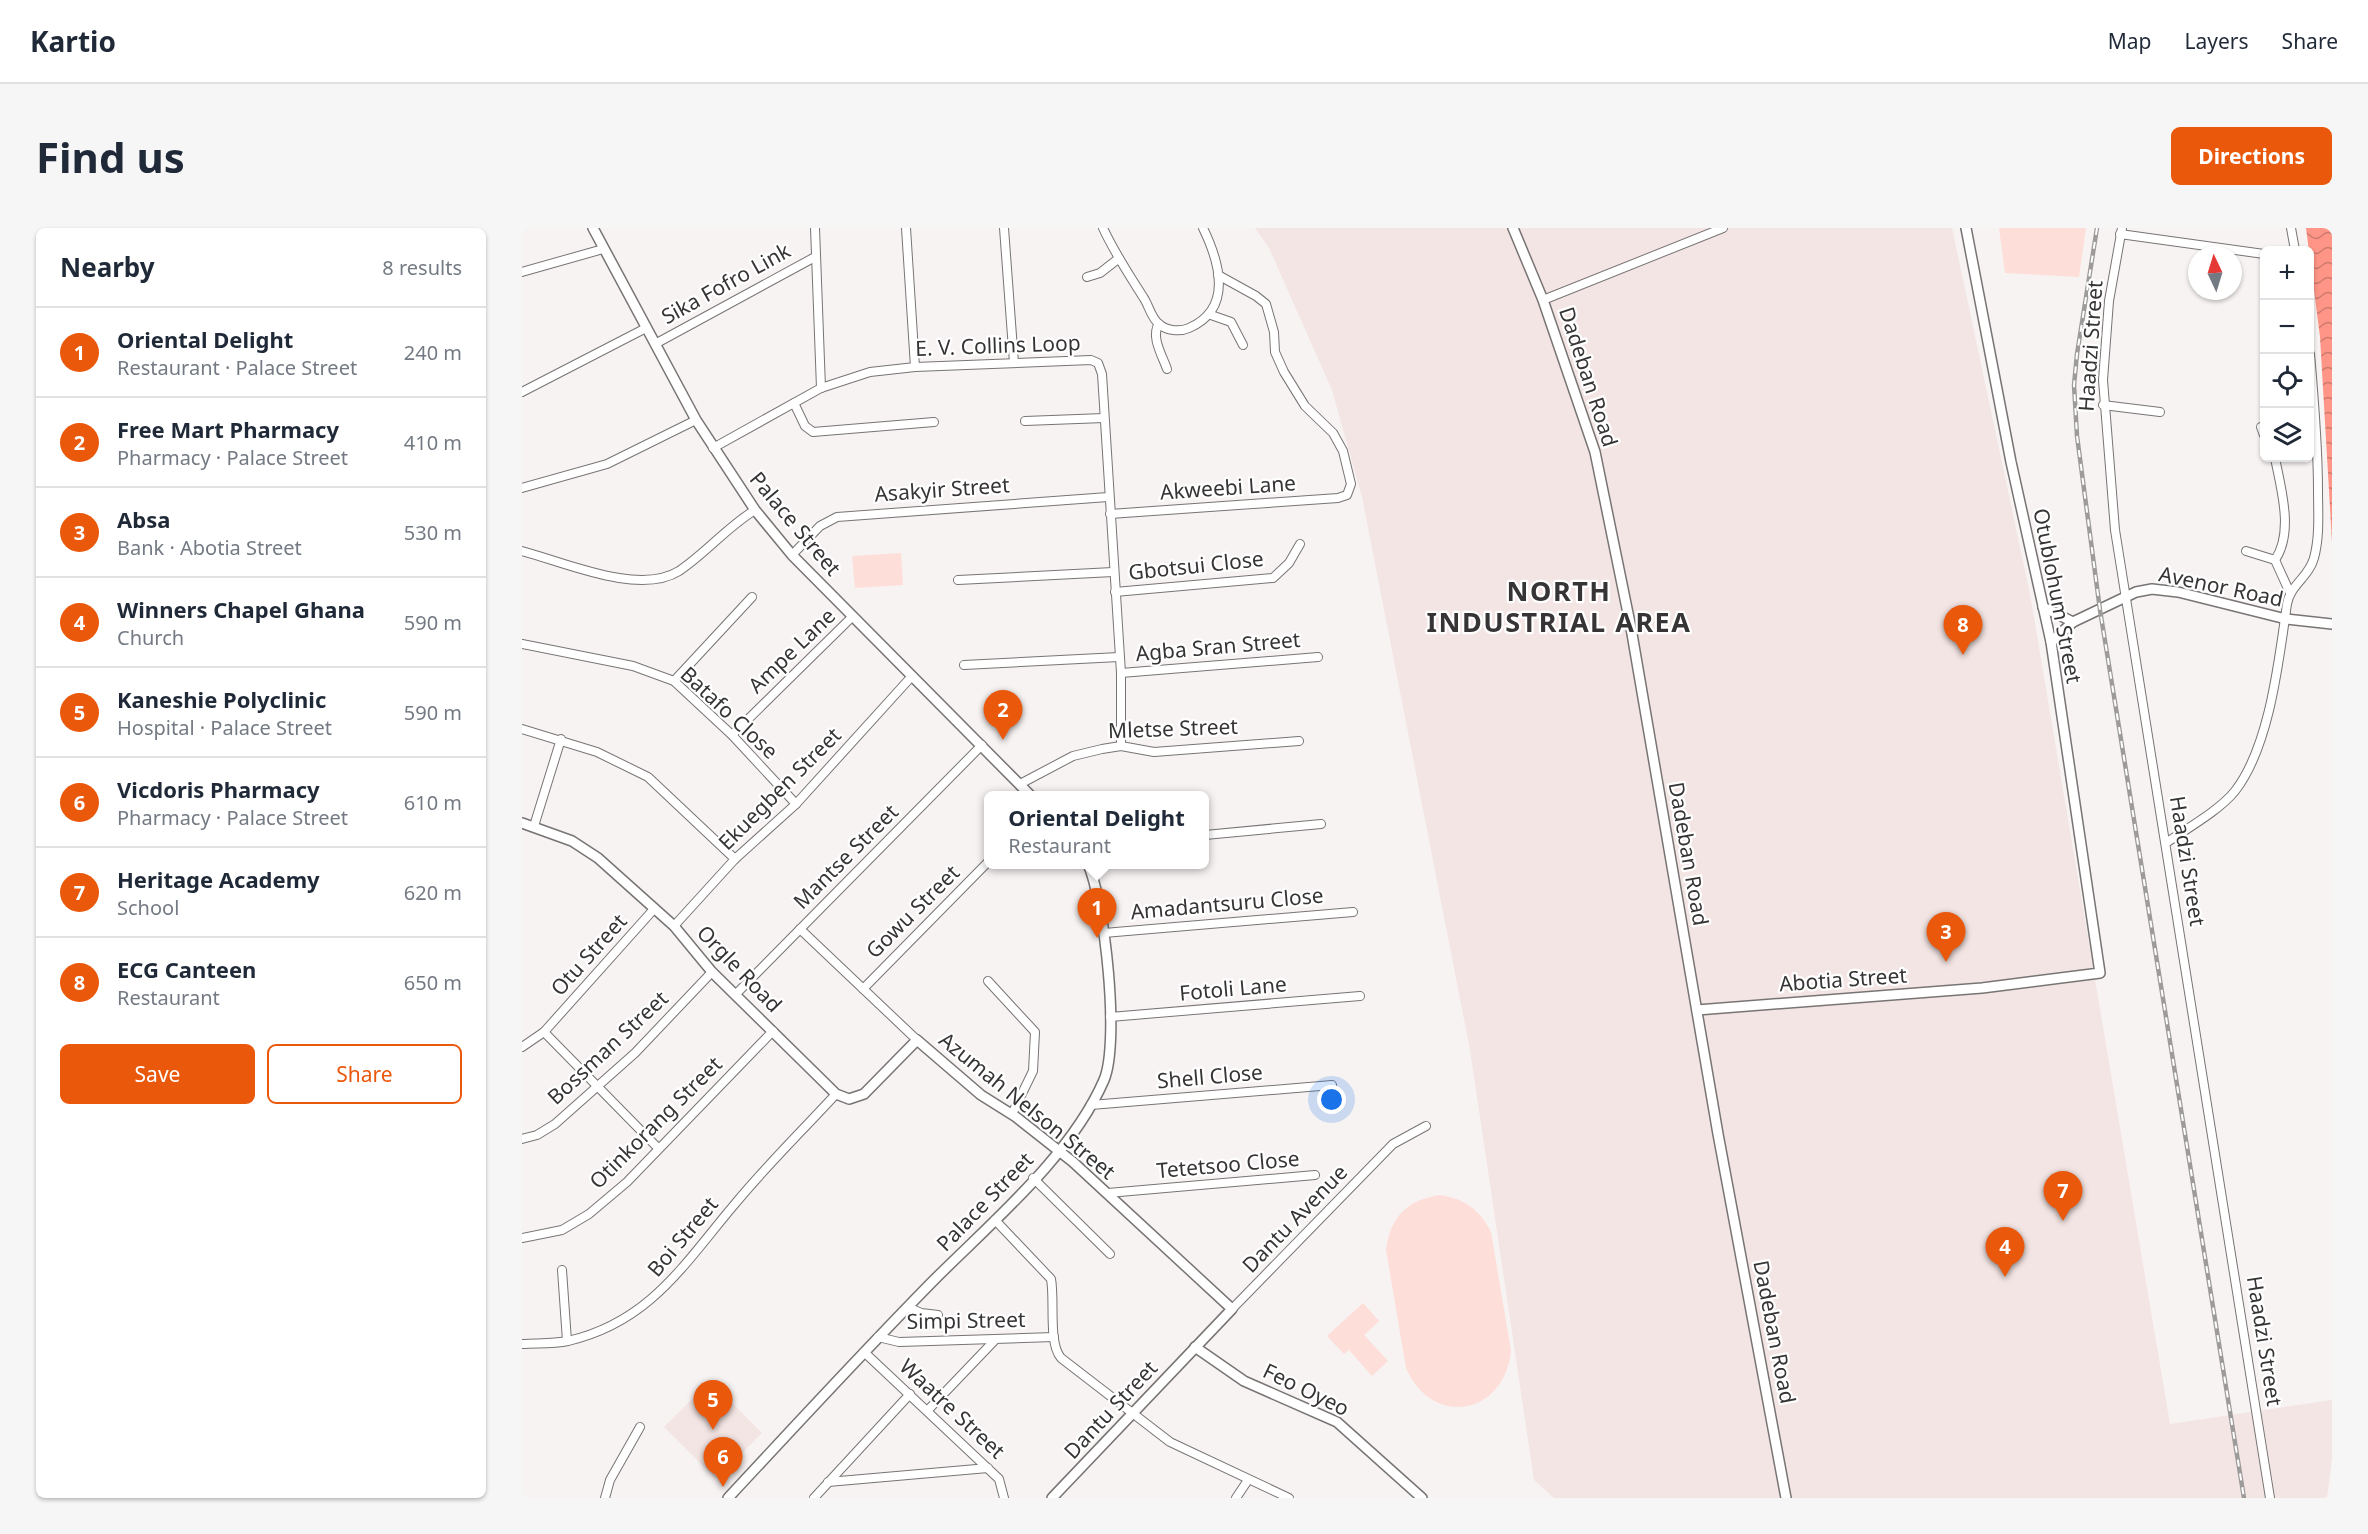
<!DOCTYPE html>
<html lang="en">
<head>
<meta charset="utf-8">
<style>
	body { margin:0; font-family:"Noto Sans",sans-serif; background:#f6f6f7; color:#1f2937 }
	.controls { position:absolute; right:18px; top:18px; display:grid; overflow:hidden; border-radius:9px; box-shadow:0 2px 4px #0004 }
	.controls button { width:54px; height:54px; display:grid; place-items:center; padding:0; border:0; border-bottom:2px solid #e0e1e3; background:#fff; color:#1f2937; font:30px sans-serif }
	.compass { position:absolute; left:1666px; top:18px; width:54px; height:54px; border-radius:50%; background:#fff; box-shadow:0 2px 4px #0004; rotate:356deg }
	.you { position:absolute; left:810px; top:872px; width:21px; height:21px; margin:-15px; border:4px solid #fff; border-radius:50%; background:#1a73e8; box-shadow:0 0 0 9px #1a73e833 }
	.badge { display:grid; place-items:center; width:39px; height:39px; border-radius:50%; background:#ea580c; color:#fff; font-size:20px; font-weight:700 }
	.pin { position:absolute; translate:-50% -50px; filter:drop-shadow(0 2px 3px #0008) }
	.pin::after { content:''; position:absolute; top:32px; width:21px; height:18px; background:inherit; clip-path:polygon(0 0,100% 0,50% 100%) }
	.popup { position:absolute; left:462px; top:563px; width:225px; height:78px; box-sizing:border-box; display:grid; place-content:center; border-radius:9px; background:#fff; filter:drop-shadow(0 2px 4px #0005); font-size:20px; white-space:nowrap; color:#747a83 }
	.popup b { font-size:22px; color:#1f2937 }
	.popup::after { content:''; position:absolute; left:50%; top:100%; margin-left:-12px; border:12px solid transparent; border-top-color:#fff }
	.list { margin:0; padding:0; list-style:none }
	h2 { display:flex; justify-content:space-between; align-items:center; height:78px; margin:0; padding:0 24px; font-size:26px }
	h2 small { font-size:20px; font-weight:400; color:#747a83 }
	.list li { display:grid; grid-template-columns:39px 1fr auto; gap:18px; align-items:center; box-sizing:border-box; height:90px; padding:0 24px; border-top:2px solid #e0e1e3 }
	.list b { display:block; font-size:22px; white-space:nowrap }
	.list p { margin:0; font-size:20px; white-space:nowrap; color:#747a83 }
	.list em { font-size:20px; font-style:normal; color:#747a83 }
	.actions { display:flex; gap:12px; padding:18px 24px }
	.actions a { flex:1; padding:14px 0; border:2px solid #ea580c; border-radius:9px; text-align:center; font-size:21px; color:#ea580c }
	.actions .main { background:#ea580c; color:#fff }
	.icon { flex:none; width:33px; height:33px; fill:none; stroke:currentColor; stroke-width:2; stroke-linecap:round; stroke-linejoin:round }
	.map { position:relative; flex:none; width:1810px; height:1270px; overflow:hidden; border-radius:9px }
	header { display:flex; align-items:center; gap:36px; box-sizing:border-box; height:84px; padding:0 30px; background:#fff; border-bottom:2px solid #e0e1e3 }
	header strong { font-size:28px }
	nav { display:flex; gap:33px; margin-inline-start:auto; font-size:21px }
	.intro { display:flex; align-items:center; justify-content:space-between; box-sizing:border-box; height:144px; padding:0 36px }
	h1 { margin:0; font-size:42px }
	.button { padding:15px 27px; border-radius:9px; background:#ea580c; color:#fff; font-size:21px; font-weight:700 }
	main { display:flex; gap:36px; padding:0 36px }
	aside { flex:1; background:#fff; border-radius:9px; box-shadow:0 2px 4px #0004 }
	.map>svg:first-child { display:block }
	.built { fill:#f3e5e3 }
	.pitch { fill:#feded9 }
	.water { fill:url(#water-waves) }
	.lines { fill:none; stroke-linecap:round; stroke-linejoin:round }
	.minor-casing { stroke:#787474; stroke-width:10 }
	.tertiary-casing { stroke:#787474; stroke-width:12 }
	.minor { stroke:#fff; stroke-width:8 }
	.tertiary { stroke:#fff; stroke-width:9 }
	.rail-casing { stroke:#9d9a9a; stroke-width:4.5 }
	.rail { stroke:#fff; stroke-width:2; stroke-dasharray:7; stroke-linecap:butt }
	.labels { text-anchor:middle; stroke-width:4.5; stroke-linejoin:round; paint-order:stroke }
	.street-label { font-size:21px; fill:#363434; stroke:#fff }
	.district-label { font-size:27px; font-weight:bold; letter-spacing:1.5px; fill:#363434; stroke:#fff }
</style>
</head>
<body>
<header>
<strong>Kartio</strong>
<nav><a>Map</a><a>Layers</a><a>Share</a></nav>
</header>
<div class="intro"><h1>Find us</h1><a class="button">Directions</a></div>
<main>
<aside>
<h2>Nearby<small>8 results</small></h2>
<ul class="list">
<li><span class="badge">1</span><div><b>Oriental Delight</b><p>Restaurant · Palace Street</p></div><em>240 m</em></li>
<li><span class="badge">2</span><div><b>Free Mart Pharmacy</b><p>Pharmacy · Palace Street</p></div><em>410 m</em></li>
<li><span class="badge">3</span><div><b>Absa</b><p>Bank · Abotia Street</p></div><em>530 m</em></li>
<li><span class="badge">4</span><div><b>Winners Chapel Ghana</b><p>Church</p></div><em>590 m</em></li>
<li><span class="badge">5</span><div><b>Kaneshie Polyclinic</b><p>Hospital · Palace Street</p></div><em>590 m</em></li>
<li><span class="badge">6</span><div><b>Vicdoris Pharmacy</b><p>Pharmacy · Palace Street</p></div><em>610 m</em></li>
<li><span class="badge">7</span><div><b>Heritage Academy</b><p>School</p></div><em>620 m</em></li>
<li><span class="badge">8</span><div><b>ECG Canteen</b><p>Restaurant</p></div><em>650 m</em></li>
</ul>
<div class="actions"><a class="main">Save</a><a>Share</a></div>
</aside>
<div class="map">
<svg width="1810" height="1270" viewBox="0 0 1810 1270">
	<defs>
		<pattern id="water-waves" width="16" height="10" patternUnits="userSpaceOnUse" patternTransform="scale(1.5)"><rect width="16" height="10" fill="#fe9586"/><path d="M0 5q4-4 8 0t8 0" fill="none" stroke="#ce7a6e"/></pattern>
	</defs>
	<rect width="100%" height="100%" fill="#f7f3f2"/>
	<g class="built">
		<polygon points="733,0 1430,0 1508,366 1648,1196 1810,1172 1810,1230 1805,1270 1032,1270 1012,1252 948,822 840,269 810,162 747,20"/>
		<polygon points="188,1153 240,1205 194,1251 142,1199"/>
	</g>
	<g class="pitch">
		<polygon points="1477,0 1564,0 1557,49 1483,45"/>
		<polygon points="379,325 381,357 333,360 330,328"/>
		<path d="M918 967C943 971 957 981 969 1004L989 1123C982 1188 910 1200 884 1140L864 1022C868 989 885 972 918 967Z"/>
		<polygon points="841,1075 857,1093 842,1107 866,1133 850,1148 827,1122 822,1126 805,1108"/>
	</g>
	<polygon class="water" points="1784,0 1810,0 1810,314 1798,109"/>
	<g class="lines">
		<defs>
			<g id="minor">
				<polyline points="293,0 299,160"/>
				<polyline points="384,0 393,139"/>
				<polyline points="482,0 492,135"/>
				<path d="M581 0C593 26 608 48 623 72 627 79 630 91 637 96 645 103 658 104 667 100 711 81 698 35 681 0"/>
				<polyline points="1600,0 1587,73 1581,152 1593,302 1748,1270"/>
				<polyline points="1769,0 1773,22"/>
				<polyline points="1598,6 1742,26"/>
				<polyline points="0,44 81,21"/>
				<polyline points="565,49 578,45 596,31"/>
				<polyline points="1021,72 1201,0"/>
				<polyline points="689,87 709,94 721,117"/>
				<path d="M637 96C628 108 641 129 645 141"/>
				<polyline points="133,116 293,29"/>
				<polyline points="0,164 124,100"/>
				<polyline points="272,175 283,198 291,204 412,194"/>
				<polyline points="1581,177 1638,184"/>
				<polyline points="503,193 582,190"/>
				<polyline points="1739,199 1742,207"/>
				<polyline points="191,220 299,160 348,144 393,139 569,132 576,135 580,146 599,445 599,518"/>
				<path d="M1753 230C1759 261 1772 304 1753 332"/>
				<polyline points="0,260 85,236 174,192"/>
				<polyline points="588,286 816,270 825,267 829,256 821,223 811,205 783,178 762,144 753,124 752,104 744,76 734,68 696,47"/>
				<path d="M0 323C42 334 117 368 157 343 184 325 205 299 233 282"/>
				<polyline points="1724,323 1753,332"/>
				<polyline points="270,327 298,298 315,289 586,269"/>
				<polyline points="1753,332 1768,365"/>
				<polyline points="436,352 591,344"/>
				<polyline points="593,364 751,350 767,335 778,316"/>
				<polyline points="0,416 111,438 152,453 210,507 274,576"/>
				<polyline points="442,437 597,429"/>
				<polyline points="599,445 796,429"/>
				<polyline points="152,453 230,369"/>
				<polyline points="0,501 75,524 126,549 213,631"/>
				<polyline points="210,507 330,389"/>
				<polyline points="498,556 551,528 580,521 599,518 632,524 777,513"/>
				<polyline points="12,598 39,511"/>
				<polyline points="683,607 799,596"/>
				<path d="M1644 615C1664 601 1698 582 1713 563 1748 518 1757 431 1765 376 1768 357 1787 349 1792 330 1798 308 1796 284 1796 262 1796 217 1792 171 1788 126"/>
				<polyline points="152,698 213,631 274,576 390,448"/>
				<polyline points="278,701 395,812"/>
				<polyline points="582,705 831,684"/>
				<polyline points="466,753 513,804 511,843 490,886"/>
				<polyline points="341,761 467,633"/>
				<polyline points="213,767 460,517"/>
				<polyline points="588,789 838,768"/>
				<polyline points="22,804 136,920"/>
				<polyline points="0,819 22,804 132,681"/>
				<polyline points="569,877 810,857"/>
				<polyline points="0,911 15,907 33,896 113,825 190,744"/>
				<polyline points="511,950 588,1026"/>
				<polyline points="586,965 793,947"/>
				<path d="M473 992 529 1051C533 1072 526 1115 539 1130L648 1214 767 1270"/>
				<polyline points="0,1010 40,1002 67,986 105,954 251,803"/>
				<polyline points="40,1042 45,1113"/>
				<polyline points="386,1079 399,1085 416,1087"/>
				<polyline points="710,1081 871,916 904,898"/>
				<polyline points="356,1109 377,1114 532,1109"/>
				<path d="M0 1116C15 1115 31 1116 46 1113 128 1094 162 1036 212 977 244 938 280 903 314 866"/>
				<polyline points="342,1124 477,1251 482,1270"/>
				<polyline points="406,1182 473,1112"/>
				<polyline points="306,1254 466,1240"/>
				<polyline points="83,1270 88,1252 118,1199"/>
				<polyline points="292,1270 388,1166"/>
				<polyline points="714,1270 726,1252"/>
			</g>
			<g id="tertiary">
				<polyline points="71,0 174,192 233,282 270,327 509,568"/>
				<polyline points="991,0 1021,72 1073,224 1109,400 1196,906 1264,1270"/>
				<polyline points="1521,379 1551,394"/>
				<polyline points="1529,414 1551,394 1614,364 1630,361 1656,364 1764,391 1810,396"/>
				<polyline points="0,595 50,613 76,630 152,698 190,744 314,866 327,871 342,866 395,812 459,867 494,889 551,934 710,1081 530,1270"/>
				<polyline points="1175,782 1460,760 1578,745 1529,414 1489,234 1444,0"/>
				<polyline points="673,1119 722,1153 815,1194 900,1270"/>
				<path d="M206 1270C274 1197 342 1123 412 1052 470 994 549 928 582 852 598 814 583 675 566 636"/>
			</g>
		</defs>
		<use href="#minor" class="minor-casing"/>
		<use href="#tertiary" class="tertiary-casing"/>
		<use href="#minor" class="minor"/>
		<use href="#tertiary" class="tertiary"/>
		<defs>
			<polyline id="rail" points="1575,0 1555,126 1552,157 1555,208 1578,382 1722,1270"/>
		</defs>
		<use href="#rail" class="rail-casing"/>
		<use href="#rail" class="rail"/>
	</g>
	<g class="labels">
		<g class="street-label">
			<text transform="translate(204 56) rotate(-29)" y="7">Sika Fofro Link</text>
			<text transform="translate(476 118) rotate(-2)" y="7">E. V. Collins Loop</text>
			<text transform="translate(1569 118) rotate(-86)" y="7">Haadzi Street</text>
			<text transform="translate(1066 149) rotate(72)" y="7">Dadeban Road</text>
			<text transform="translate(706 260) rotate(-4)" y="7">Akweebi Lane</text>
			<text transform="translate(420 262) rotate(-4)" y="7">Asakyir Street</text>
			<text transform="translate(273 296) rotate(50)" y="7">Palace Street</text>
			<text transform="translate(674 338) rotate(-6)" y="7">Gbotsui Close</text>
			<text transform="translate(1699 359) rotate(12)" y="7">Avenor Road</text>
			<text transform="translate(1535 368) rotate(79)" y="7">Otublohum Street</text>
			<text transform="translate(696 419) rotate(-5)" y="7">Agba Sran Street</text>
			<text transform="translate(270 423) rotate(-44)" y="7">Ampe Lane</text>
			<text transform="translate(207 485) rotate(43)" y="7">Batafo Close</text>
			<text transform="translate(651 501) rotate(-2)" y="7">Mletse Street</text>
			<text transform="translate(258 561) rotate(-45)" y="7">Ekuegben Street</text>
			<text transform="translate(1166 626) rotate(80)" y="7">Dadeban Road</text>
			<text transform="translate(324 629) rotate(-45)" y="7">Mantse Street</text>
			<text transform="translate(1665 633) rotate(81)" y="7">Haadzi Street</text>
			<text transform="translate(705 676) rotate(-5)" y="7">Amadantsuru Close</text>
			<text transform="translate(391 684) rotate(-45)" y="7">Gowu Street</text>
			<text transform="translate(67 727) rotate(-48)" y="7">Otu Street</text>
			<text transform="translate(217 741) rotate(46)" y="7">Orgle Road</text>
			<text transform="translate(1321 752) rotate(-4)" y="7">Abotia Street</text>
			<text transform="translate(711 761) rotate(-5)" y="7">Fotoli Lane</text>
			<text transform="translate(86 820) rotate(-43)" y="7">Bossman Street</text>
			<text transform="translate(688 849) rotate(-5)" y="7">Shell Close</text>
			<text transform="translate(505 878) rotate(39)" y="7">Azumah Nelson Street</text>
			<text transform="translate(134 895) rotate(-45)" y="7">Otinkorang Street</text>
			<text transform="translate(706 937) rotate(-5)" y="7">Tetetsoo Close</text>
			<text transform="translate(463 974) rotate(-46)" y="7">Palace Street</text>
			<text transform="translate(773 991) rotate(-46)" y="7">Dantu Avenue</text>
			<text transform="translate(161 1009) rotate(-50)" y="7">Boi Street</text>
			<text transform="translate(444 1093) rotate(-1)" y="7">Simpi Street</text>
			<text transform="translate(1252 1104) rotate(79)" y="7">Dadeban Road</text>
			<text transform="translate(1742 1113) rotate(81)" y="7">Haadzi Street</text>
			<text transform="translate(784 1162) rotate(26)" y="7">Feo Oyeo</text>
			<text transform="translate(430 1181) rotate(43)" y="7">Waatre Street</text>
			<text transform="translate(589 1182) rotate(-47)" y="7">Dantu Street</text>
		</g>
		<g class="district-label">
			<text x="1037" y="373">NORTH<tspan x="1037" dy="31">INDUSTRIAL AREA</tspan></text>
		</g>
	</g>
</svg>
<div class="controls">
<button>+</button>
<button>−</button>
<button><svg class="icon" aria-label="locate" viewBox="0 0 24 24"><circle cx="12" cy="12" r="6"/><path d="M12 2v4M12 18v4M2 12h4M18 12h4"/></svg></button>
<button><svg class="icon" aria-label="layers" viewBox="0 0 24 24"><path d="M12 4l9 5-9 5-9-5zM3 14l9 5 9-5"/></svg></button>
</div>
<svg class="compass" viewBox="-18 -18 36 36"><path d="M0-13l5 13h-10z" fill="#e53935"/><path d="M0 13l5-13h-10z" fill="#747a83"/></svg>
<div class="you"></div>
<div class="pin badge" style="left:575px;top:710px">1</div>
<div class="popup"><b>Oriental Delight</b>Restaurant</div>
<div class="pin badge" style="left:481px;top:512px">2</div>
<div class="pin badge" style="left:1424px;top:734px">3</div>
<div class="pin badge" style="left:1483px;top:1049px">4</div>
<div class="pin badge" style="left:191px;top:1202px">5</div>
<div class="pin badge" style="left:201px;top:1259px">6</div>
<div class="pin badge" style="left:1541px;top:993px">7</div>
<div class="pin badge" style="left:1441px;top:427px">8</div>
</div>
</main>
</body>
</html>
